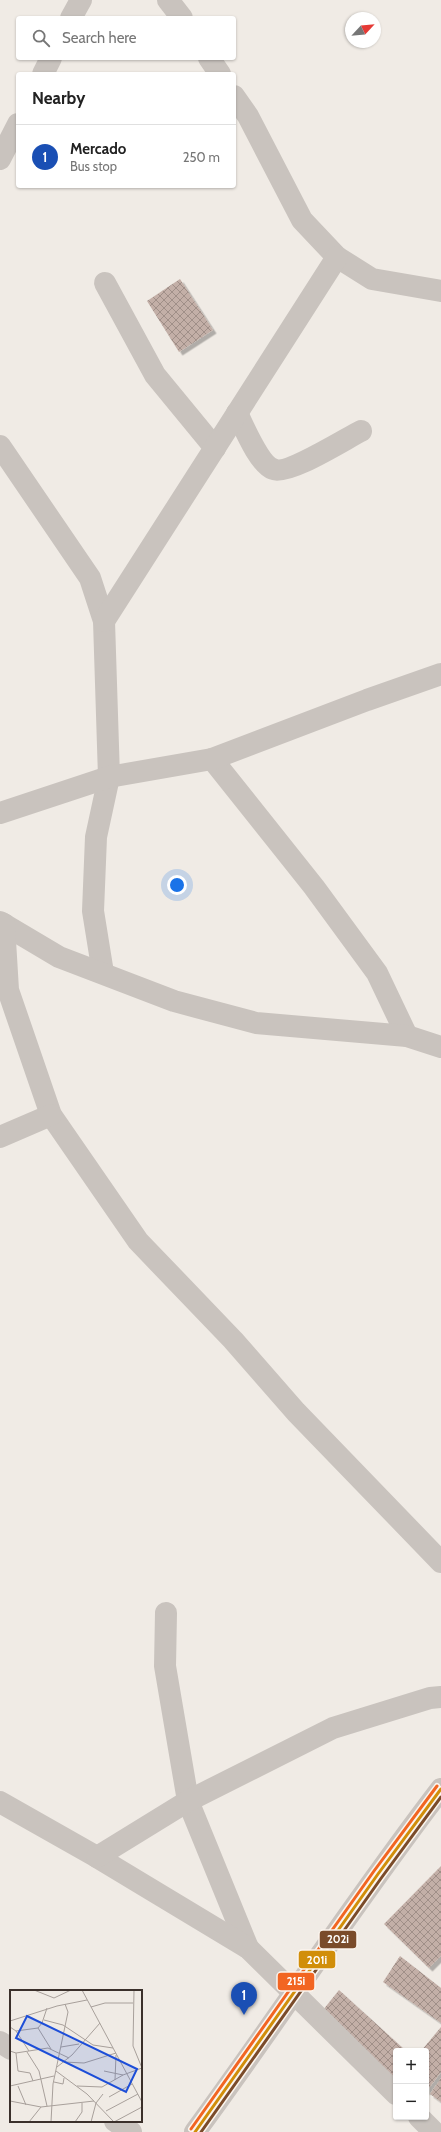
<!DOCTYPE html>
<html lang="en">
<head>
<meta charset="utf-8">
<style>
	body { margin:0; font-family:Cabin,sans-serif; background:#f6f6f6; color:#222 }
	.controls { position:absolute; right:12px; bottom:12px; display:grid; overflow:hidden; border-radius:4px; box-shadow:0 1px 3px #0004 }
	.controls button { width:36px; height:36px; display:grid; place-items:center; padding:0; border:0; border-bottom:1px solid #e0e0e0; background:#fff; color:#222; font:20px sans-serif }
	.compass { position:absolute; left:345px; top:12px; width:36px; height:36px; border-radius:50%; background:#fff; box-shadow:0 1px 3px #0004; rotate:64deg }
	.you { position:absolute; left:177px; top:885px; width:14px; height:14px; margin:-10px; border:3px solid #fff; border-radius:50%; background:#1a73e8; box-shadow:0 0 0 6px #1a73e833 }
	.badge { display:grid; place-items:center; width:26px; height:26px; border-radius:50%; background:#7a716c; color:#fff; font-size:13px; font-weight:700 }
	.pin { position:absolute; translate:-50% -33px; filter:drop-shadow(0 1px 2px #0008) }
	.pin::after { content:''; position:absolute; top:21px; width:14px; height:12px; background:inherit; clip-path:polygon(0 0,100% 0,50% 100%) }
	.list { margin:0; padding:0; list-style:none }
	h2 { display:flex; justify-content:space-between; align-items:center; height:52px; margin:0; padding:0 16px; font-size:17px }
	h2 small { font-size:13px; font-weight:400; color:#767676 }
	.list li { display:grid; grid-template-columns:26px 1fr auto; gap:12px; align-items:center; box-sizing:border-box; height:64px; padding:0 16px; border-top:1px solid #e0e0e0 }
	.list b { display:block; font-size:15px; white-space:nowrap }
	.list p { margin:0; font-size:13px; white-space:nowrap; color:#767676 }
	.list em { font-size:13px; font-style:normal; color:#767676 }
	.icon { flex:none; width:22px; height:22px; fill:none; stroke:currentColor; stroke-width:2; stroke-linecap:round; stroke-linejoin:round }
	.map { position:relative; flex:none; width:441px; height:2132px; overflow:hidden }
	.search { position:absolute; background:#fff; box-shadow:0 1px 3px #0004; left:16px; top:16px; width:220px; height:44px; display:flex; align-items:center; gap:10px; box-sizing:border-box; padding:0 14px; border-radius:4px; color:#767676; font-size:15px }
	.panel { position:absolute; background:#fff; box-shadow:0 1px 3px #0004; left:16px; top:72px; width:220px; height:116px; border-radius:4px }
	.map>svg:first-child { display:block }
	.building { fill:url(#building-cross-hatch); filter:url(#shadow) }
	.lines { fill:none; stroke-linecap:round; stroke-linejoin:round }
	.minor { stroke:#c9c3be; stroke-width:22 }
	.bus-1-casing { stroke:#fbf5ee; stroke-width:6 }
	.bus-2-casing { stroke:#fbf5ee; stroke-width:6 }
	.bus-3-casing { stroke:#fbf5ee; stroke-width:6 }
	.bus-1 { stroke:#d18e09; stroke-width:3 }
	.bus-2 { stroke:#7a4b2a; stroke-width:3 }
	.bus-3 { stroke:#f26522; stroke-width:3 }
	.inset-road { fill:none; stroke:#a8a09b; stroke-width:1 }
	.view { fill:#1d4ed8; fill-opacity:0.15; stroke:#1d4ed8; stroke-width:2 }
	.inset-edge { fill:none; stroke:#3b302b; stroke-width:2 }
	.line-badge { stroke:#fbf5ee; stroke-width:1.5 }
	.badge-label { font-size:11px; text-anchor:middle; font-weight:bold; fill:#fff }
</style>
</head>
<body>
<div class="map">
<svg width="441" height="2132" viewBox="0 0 441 2132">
	<defs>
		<pattern id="building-cross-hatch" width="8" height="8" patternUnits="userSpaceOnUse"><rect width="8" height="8" fill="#c3afa7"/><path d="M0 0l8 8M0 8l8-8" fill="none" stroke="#a08f88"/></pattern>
		<filter id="shadow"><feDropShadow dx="3.5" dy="3.5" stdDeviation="0" flood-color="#0004"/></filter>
	</defs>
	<rect width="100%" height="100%" fill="#f0ebe5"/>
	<g class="building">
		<polygon points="180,279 213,330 179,352 147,301"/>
		<polygon points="441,1866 441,1956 429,1968 384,1924"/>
		<polygon points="400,1956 441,1988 441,2023 383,1982"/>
		<polygon points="339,1990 406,2051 396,2051 396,2079 323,2010"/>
		<polygon points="441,2027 441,2072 426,2092 426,2051 421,2051"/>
		<polygon points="441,2078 441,2102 430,2094"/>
	</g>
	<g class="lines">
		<g class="minor">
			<polyline points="168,0 182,18"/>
			<polyline points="71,18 81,0"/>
			<polyline points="209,58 220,74"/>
			<polyline points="43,74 51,58"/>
			<polyline points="234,96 248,116 302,220 337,257 372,279 441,291"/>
			<polyline points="0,159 18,124"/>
			<polyline points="105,283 155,375 215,448"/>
			<path d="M237 413C244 427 259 464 273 469 287 476 345 439 361 431"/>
			<polyline points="0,446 90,578 104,621 109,777 96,837 93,911 103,973"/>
			<polyline points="104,621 337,257"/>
			<polyline points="212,759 314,887 377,973 407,1036"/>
			<polyline points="0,813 109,777 212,759 367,700 441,674"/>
			<polyline points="0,922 59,957 174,1001 256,1023 407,1036 441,1047"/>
			<polyline points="4,924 8,990 51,1115 138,1241 233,1340 296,1412 441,1562"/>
			<polyline points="0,1137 51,1115"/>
			<polyline points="166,1613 165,1666 188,1801 248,1948"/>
			<polyline points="0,1802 97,1857 248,1948 396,2094"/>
			<polyline points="97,1857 188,1801 333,1728 430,1698 441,1697"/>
			<polyline points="0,2042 11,2049"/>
			<polyline points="419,2117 434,2132"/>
			<polyline points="115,2121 131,2132"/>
			<path d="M195 2132C278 2019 355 1901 441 1789"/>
		</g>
		<defs>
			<polyline id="bus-1" points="195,2132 378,1874 441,1789"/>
			<polyline id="bus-2" points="201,2132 382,1877 441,1797"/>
			<polyline id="bus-3" points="191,2129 374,1871 437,1786"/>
		</defs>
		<use href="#bus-1" class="bus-1-casing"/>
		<use href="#bus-2" class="bus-2-casing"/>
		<use href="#bus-3" class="bus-3-casing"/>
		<use href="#bus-1" class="bus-1"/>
		<use href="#bus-2" class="bus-2"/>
		<use href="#bus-3" class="bus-3"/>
	</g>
	<g transform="translate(10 1990)">
		<rect width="132" height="132" fill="#f0ebe5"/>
		<path class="inset-road" d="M24 0 44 8 61 0M72 0 132 112M124 0 123 56 132 78M81 17 95 13H123M34 30 53 35 83 55 103 58M0 31 47 16 77 10M0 37 6 41 28 38 32 33 37 18M28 38 41 59M6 41 19 61M51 57 69 54M0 61 6 63 38 58 59 68M17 62 29 81 37 116M6 63 8 81 20 83 23 91M54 72 74 73 106 63M47 77 62 65 90 33M46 81 77 104 104 132M94 81 113 85M105 90 106 65M44 92 53 94 54 88M0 96 44 86M8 96 16 115M67 96 92 97 113 85 132 78M99 107 122 94M0 111 31 117 84 111M96 121 128 104M19 132 31 117M41 132 43 94 58 22 55 14M65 132 72 122V113M81 132 86 113 93 104M104 132 132 117"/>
		<path class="view" d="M17 26 127 79 116 102 6 48Z"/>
		<rect width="132" height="132" class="inset-edge"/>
	</g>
	<g class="line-badge">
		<rect x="319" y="1930" width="38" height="19" rx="4" fill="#7a4b2a"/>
		<rect x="298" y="1950" width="38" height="19" rx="4" fill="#d18e09"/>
		<rect x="277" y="1972" width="38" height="19" rx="4" fill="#f26522"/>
	</g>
	<g class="badge-label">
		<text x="338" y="1943">202i</text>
		<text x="317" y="1964">201i</text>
		<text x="296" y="1985">215i</text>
	</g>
</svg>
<div class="controls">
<button>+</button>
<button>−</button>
</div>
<svg class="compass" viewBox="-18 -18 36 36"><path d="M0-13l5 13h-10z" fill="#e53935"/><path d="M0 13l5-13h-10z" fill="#767676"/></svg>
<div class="you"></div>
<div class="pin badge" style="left:244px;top:2015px;background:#1a4fb4">1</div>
<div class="search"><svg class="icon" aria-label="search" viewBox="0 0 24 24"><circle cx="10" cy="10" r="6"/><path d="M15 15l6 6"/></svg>Search here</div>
<section class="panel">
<h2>Nearby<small></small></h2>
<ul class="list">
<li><span class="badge" style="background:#1a4fb4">1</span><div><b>Mercado</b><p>Bus stop</p></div><em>250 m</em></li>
</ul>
</section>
</div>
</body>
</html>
